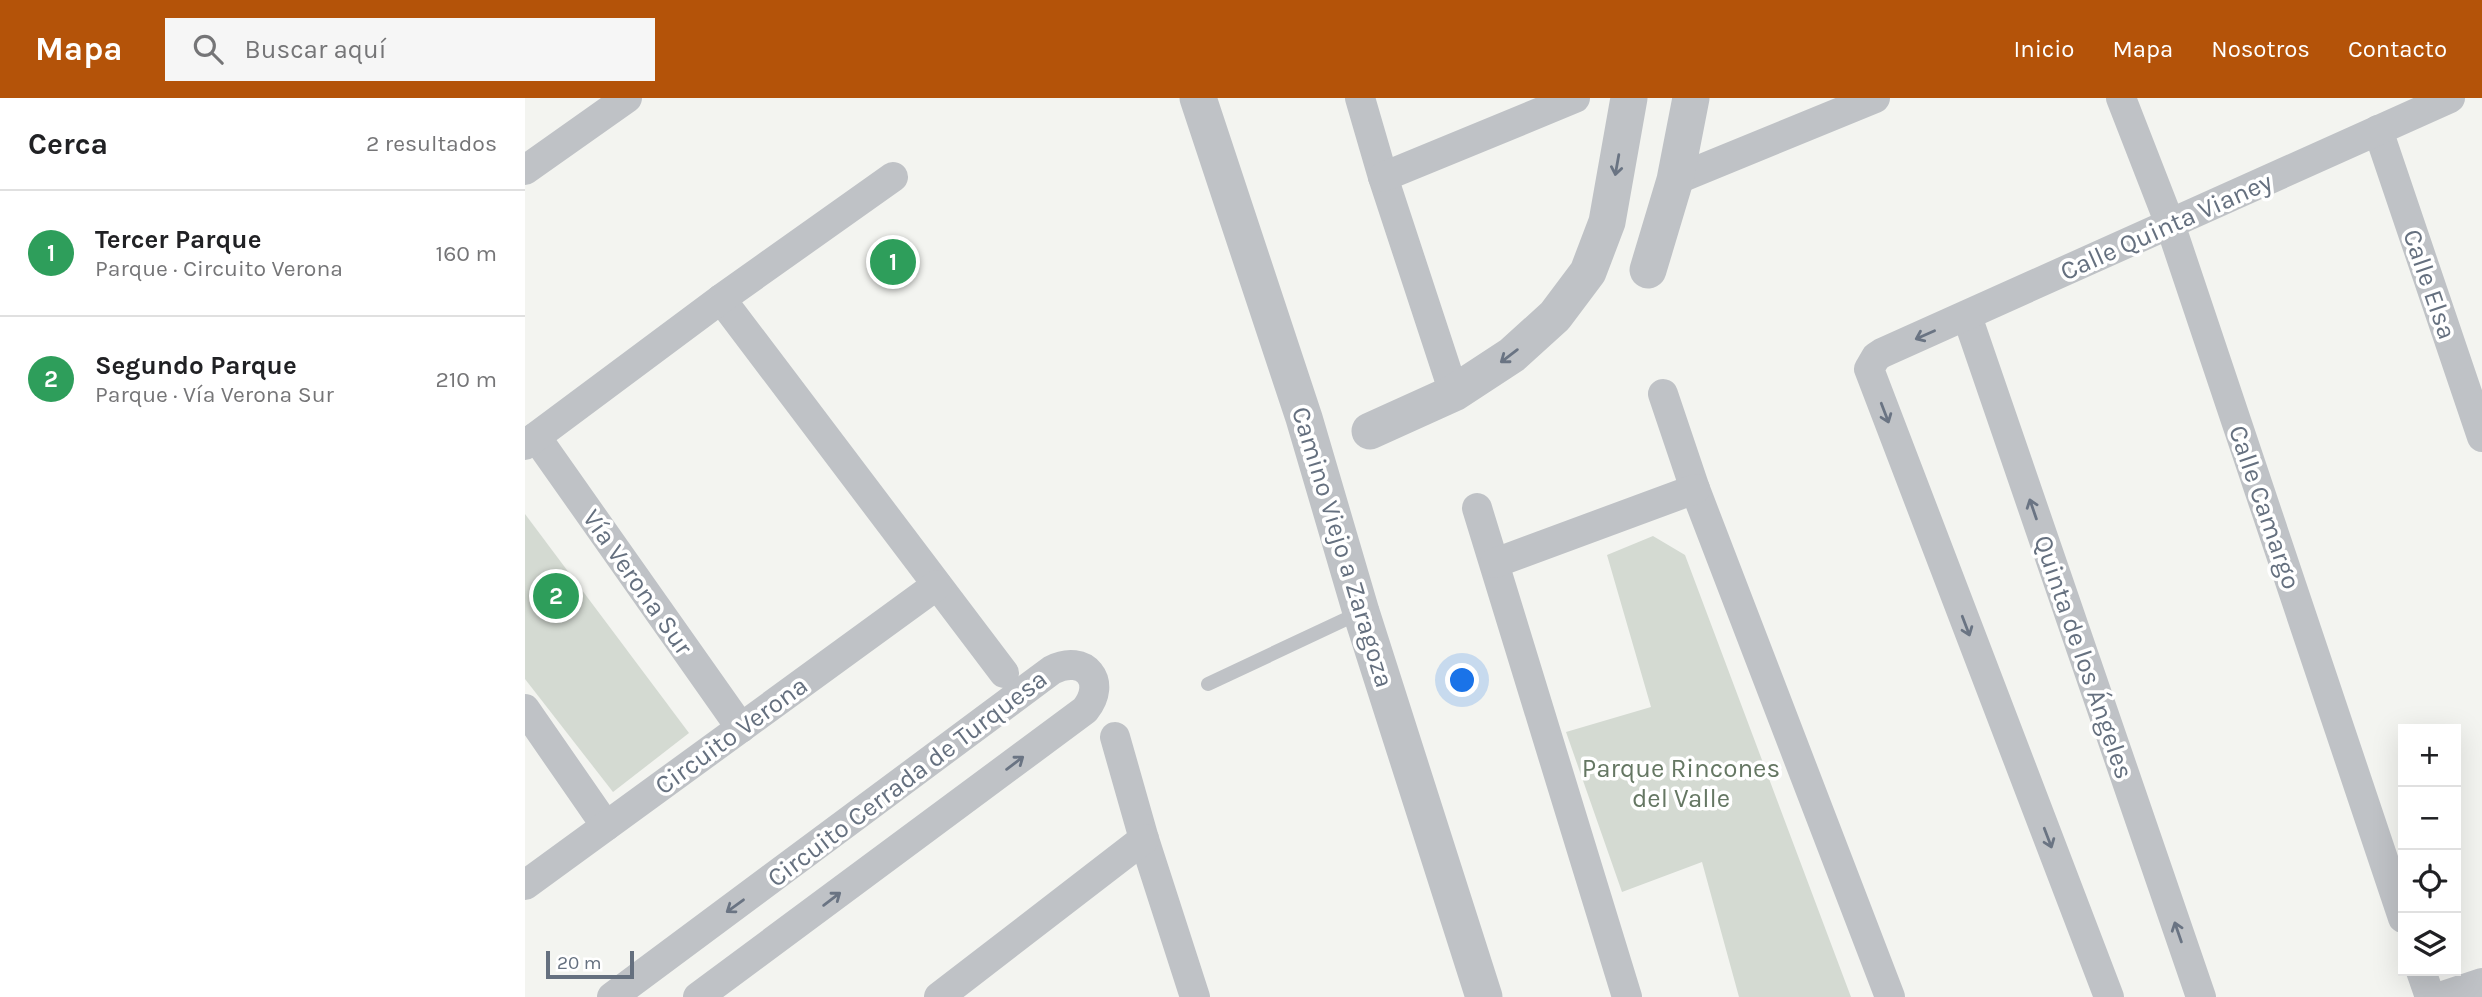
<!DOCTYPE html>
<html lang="es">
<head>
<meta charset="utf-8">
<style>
	body { margin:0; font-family:Karla,sans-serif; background:#f6f6f6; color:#202124 }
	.controls { position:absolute; right:21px; bottom:21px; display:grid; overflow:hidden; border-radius:0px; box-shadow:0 7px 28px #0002 }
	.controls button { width:63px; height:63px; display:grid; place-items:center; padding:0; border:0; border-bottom:2px solid #e0e0e0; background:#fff; color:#202124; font:35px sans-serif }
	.scale { position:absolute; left:21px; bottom:18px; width:88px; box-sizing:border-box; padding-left:7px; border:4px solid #65707f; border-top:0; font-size:19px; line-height:24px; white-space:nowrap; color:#65707f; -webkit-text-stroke:5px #fff; paint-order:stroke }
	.you { position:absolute; left:938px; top:583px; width:24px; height:24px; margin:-18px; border:5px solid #fff; border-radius:50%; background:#1a73e8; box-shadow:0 0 0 10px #1a73e833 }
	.badge { display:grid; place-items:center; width:46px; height:46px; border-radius:50%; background:#b45309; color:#fff; font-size:23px; font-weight:700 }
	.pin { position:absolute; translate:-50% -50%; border:4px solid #fff; box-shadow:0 2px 7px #0006 }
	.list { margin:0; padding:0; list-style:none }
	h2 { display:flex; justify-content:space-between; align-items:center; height:91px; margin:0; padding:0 28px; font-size:30px }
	h2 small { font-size:23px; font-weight:400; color:#757577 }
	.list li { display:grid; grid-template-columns:46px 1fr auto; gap:21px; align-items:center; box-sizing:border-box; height:126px; padding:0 28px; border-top:2px solid #e0e0e0 }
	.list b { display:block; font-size:26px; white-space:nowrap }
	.list p { margin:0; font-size:23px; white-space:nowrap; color:#757577 }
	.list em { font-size:23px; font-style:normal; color:#757577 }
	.icon { flex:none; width:38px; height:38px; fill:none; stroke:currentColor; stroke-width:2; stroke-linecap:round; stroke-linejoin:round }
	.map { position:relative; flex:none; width:1957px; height:899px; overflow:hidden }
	header { display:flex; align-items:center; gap:42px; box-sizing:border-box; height:98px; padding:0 35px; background:#b45309; color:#fff }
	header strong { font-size:33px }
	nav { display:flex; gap:38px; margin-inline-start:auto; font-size:24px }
	.search { width:490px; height:63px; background:#f6f6f6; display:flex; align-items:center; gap:18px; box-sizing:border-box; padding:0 24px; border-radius:0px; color:#757577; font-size:26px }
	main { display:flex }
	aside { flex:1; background:#fff }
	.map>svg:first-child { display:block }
	.green { fill:#d4dad2 }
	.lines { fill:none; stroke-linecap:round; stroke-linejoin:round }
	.service { stroke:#bfc2c6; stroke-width:14 }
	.minor { stroke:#bfc2c6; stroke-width:30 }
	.tertiary { stroke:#bfc2c6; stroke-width:37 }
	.oneway { stroke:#6a7483 }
	.labels { text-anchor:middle; stroke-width:7; stroke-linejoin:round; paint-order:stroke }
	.street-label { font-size:26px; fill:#65707f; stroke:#fff }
	.park-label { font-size:26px; fill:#657763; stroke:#fff }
</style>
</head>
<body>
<header>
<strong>Mapa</strong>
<div class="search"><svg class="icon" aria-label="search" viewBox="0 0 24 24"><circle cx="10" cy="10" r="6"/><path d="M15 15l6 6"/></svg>Buscar aquí</div>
<nav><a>Inicio</a><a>Mapa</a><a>Nosotros</a><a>Contacto</a></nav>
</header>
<main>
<aside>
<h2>Cerca<small>2 resultados</small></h2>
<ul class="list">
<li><span class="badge" style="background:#2e9e5b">1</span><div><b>Tercer Parque</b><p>Parque · Circuito Verona</p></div><em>160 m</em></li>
<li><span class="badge" style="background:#2e9e5b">2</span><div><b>Segundo Parque</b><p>Parque · Vía Verona Sur</p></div><em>210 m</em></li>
</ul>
</aside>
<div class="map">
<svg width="1957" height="899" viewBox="0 0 1957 899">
	<rect width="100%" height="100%" fill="#f3f4f0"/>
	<g class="green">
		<polygon points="0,416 164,635 88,694 0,581"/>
		<polygon points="1128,438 1160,457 1326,899 1214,899 1177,764 1097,794 1041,634 1126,609 1082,457"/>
	</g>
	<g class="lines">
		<polyline class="service" points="683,586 834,515"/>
		<g class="minor">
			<polyline points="835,0 858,79 929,295"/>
			<polyline points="1596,0 1645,126 1878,820"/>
			<polyline points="1853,32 1957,339"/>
			<polyline points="0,72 102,0"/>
			<polyline points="858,79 1050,0"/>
			<polyline points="1150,82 1350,0"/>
			<polyline points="196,201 479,575"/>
			<polyline points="1442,218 1676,899"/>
			<polyline points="1138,296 1170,391 1365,899"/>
			<polyline points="11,339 216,630"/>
			<polyline points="0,347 196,201 368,79"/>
			<polyline points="952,410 1102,899"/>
			<polyline points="970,465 1170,391"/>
			<polyline points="0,611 81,728"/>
			<polyline points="590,639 619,741 670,899"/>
			<polyline points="0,787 412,487"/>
			<polyline points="1896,873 1905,899"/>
			<path d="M87 899 527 572C560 555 583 584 560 612L173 899"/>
			<polyline points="414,899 619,741"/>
			<polyline points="1584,899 1344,271 1351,259 1357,255 1925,0"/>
			<polyline points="1915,899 1957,885"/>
		</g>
		<g class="tertiary">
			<polyline points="673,0 779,320 836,514 959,899"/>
			<polyline points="1123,172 1150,82 1166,0"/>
			<polyline points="845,333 929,295 987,257 1030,218 1063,174 1082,124 1104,0"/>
		</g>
	</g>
	<defs><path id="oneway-shaft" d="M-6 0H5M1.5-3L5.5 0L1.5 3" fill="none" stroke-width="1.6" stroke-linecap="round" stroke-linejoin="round" transform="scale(1.75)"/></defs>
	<g class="oneway">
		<use href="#oneway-shaft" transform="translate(1092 67) rotate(100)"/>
		<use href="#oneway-shaft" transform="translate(1400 237) rotate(156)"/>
		<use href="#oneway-shaft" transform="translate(984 258) rotate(143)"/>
		<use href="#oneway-shaft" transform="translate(1360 315) rotate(69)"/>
		<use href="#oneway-shaft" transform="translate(1508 411) rotate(-109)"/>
		<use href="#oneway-shaft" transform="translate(1441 528) rotate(69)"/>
		<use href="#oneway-shaft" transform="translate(490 665) rotate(-37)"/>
		<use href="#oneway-shaft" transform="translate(1523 740) rotate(69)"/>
		<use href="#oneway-shaft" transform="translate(307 801) rotate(-37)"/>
		<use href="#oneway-shaft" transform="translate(210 808) rotate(144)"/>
		<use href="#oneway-shaft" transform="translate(1653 834) rotate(-109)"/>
	</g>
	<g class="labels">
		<g class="street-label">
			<text transform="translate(1641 128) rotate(-24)" y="9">Calle Quinta Vianey</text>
			<text transform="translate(1905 186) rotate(71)" y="9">Calle Elsa</text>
			<text transform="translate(1740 409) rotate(71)" y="9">Calle Camargo</text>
			<text transform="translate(818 449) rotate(73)" y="9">Camino Viejo a Zaragoza</text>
			<text transform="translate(113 484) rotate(55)" y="9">Vía Verona Sur</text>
			<text transform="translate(1559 559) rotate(71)" y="9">Quinta de los Ángeles</text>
			<text transform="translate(206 637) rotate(-36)" y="9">Circuito Verona</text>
			<text transform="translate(382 680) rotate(-37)" y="9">Circuito Cerrada de Turquesa</text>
		</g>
		<g class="park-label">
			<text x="1156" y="679">Parque Rincones<tspan x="1156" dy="30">del Valle</tspan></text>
		</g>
	</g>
</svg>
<div class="controls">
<button>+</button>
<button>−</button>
<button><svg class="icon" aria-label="locate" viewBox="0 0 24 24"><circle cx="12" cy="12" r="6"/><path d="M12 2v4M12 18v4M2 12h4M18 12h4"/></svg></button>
<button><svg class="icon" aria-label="layers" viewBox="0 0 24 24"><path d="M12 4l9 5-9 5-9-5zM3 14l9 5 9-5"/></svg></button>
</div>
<div class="scale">20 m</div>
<div class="you"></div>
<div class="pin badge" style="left:368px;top:164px;background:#2e9e5b">1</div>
<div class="pin badge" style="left:31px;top:498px;background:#2e9e5b">2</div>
</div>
</main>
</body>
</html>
